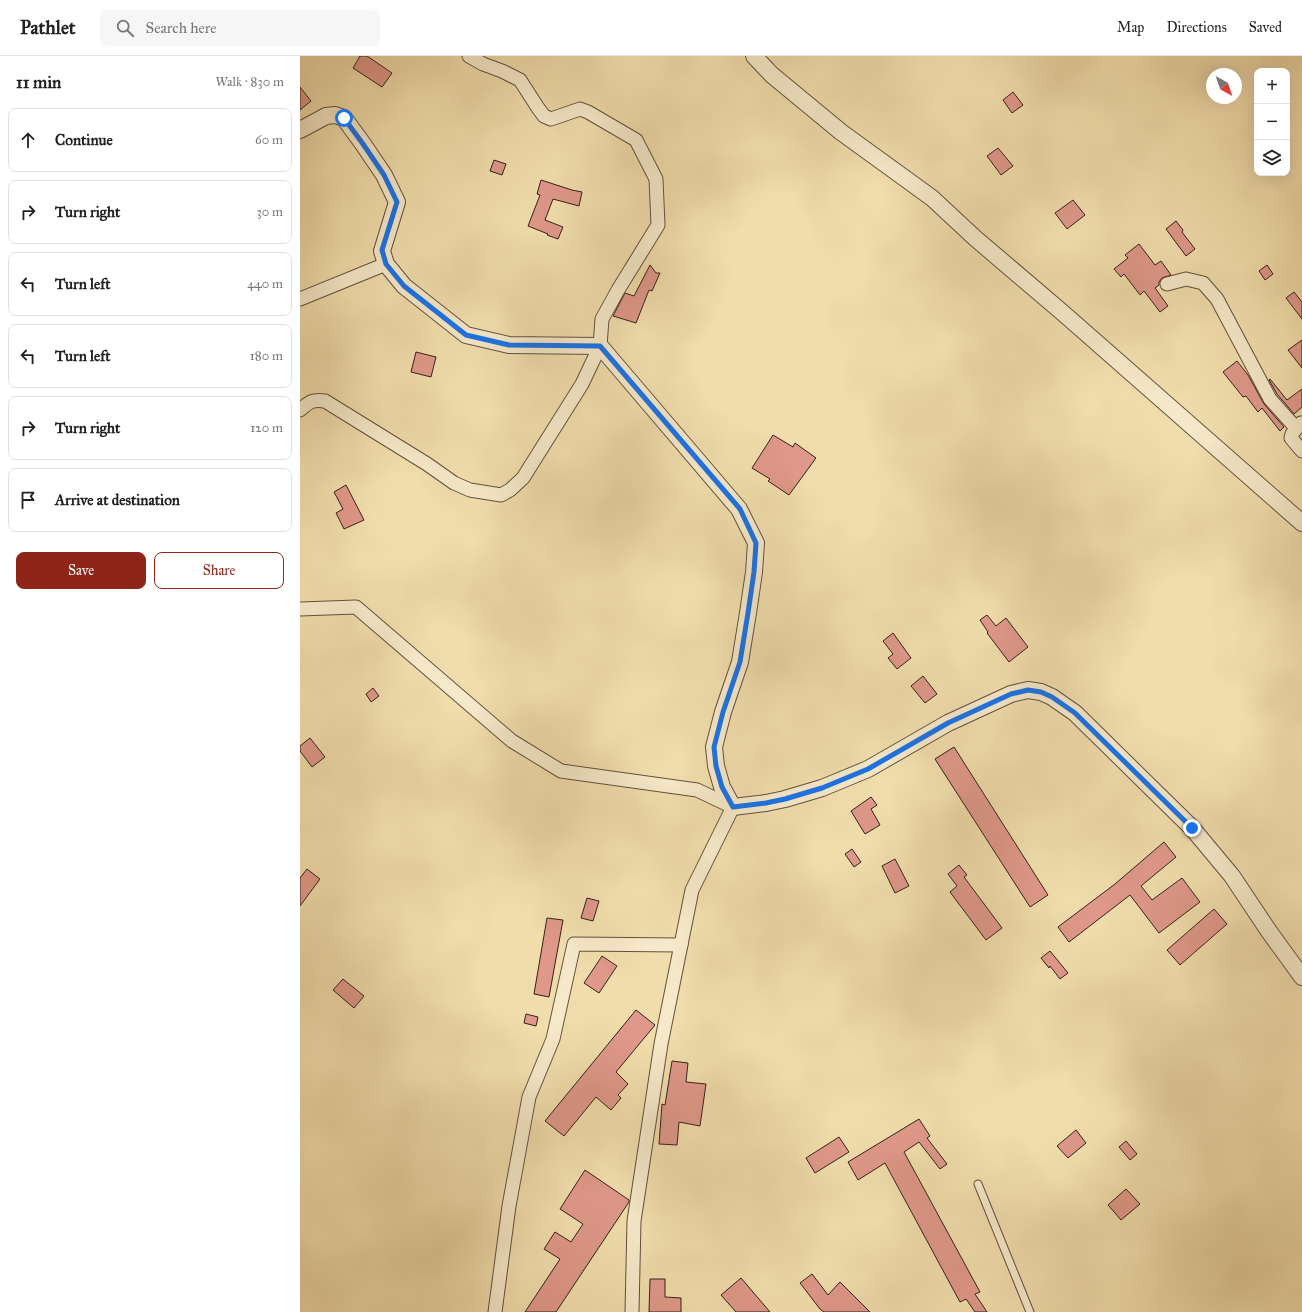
<!DOCTYPE html>
<html lang="en">
<head>
<meta charset="utf-8">
<style>
	body { margin:0; font-family:"IM FELL Great Primer",serif; background:#f6f6f6; color:#222 }
	.controls { position:absolute; right:12px; top:12px; display:grid; overflow:hidden; border-radius:8px; box-shadow:0 4px 16px #0002 }
	.controls button { width:36px; height:36px; display:grid; place-items:center; padding:0; border:0; border-bottom:1px solid #e0e0e0; background:#fff; color:#222; font:20px sans-serif }
	.compass { position:absolute; left:906px; top:12px; width:36px; height:36px; border-radius:50%; background:#fff; box-shadow:0 4px 16px #0002; rotate:140deg }
	.stop { position:absolute; width:12px; height:12px; margin:-9px; border:3px solid #1a73e8; border-radius:50%; background:#fff }
	.stop.end { background:#1a73e8; border-color:#fff; box-shadow:0 1px 4px #0008 }
	.list { margin:0; padding:0; list-style:none }
	h2 { display:flex; justify-content:space-between; align-items:center; height:52px; margin:0; padding:0 16px; font-size:17px }
	h2 small { font-size:13px; font-weight:400; color:#767676 }
	.list li { display:grid; grid-template-columns:26px 1fr auto; gap:12px; align-items:center; box-sizing:border-box; height:64px; margin:0 8px 8px; padding:0 8px; border:1px solid #e0e0e0; border-radius:8px }
	.list b { display:block; font-size:15px; white-space:nowrap }
	.list em { font-size:13px; font-style:normal; color:#767676 }
	.actions { display:flex; gap:8px; padding:12px 16px }
	.actions a { flex:1; padding:9px 0; border:1px solid #8f2418; border-radius:8px; text-align:center; font-size:14px; color:#8f2418 }
	.actions .main { background:#8f2418; color:#fff }
	.icon { flex:none; width:22px; height:22px; fill:none; stroke:currentColor; stroke-width:2; stroke-linecap:round; stroke-linejoin:round }
	.map { position:relative; flex:none; width:1002px; height:1256px; overflow:hidden }
	header { display:flex; align-items:center; gap:24px; box-sizing:border-box; height:56px; padding:0 20px; background:#fff; border-bottom:1px solid #e0e0e0 }
	header strong { font-size:19px }
	nav { display:flex; gap:22px; margin-inline-start:auto; font-size:14px }
	.search { width:280px; height:36px; background:#f6f6f6; display:flex; align-items:center; gap:10px; box-sizing:border-box; padding:0 14px; border-radius:8px; color:#767676; font-size:15px }
	main { display:flex }
	aside { flex:1; background:#fff }
	.map>svg:first-child { display:block }
	.building { fill:#df9889; stroke:#332219 }
	.lines { fill:none; stroke-linecap:round; stroke-linejoin:round }
	.service-casing { stroke:#62513e; stroke-width:9 }
	.minor-casing { stroke:#62513e; stroke-width:15 }
	.tertiary-casing { stroke:#62513e; stroke-width:18 }
	.service { stroke:#f6e9c9; stroke-width:7 }
	.minor { stroke:#f6e9c9; stroke-width:13 }
	.tertiary { stroke:#f6e9c9; stroke-width:16 }
	.route { stroke:#1a73e8; stroke-width:5 }
</style>
</head>
<body>
<header>
<strong>Pathlet</strong>
<div class="search"><svg class="icon" aria-label="search" viewBox="0 0 24 24"><circle cx="10" cy="10" r="6"/><path d="M15 15l6 6"/></svg>Search here</div>
<nav><a>Map</a><a>Directions</a><a>Saved</a></nav>
</header>
<main>
<aside>
<h2>11 min<small>Walk · 830 m</small></h2>
<ul class="list">
<li><svg class="icon" aria-label="ahead" viewBox="0 0 24 24"><path d="M12 20V5M6 11l6-6 6 6"/></svg><div><b>Continue</b></div><em>60 m</em></li>
<li><svg class="icon" aria-label="right" viewBox="0 0 24 24"><path d="M7 20v-9h11M14 6l5 5-5 5"/></svg><div><b>Turn right</b></div><em>30 m</em></li>
<li><svg class="icon" aria-label="left" viewBox="0 0 24 24"><path d="M17 20v-9H6M10 6l-5 5 5 5"/></svg><div><b>Turn left</b></div><em>440 m</em></li>
<li><svg class="icon" aria-label="left" viewBox="0 0 24 24"><path d="M17 20v-9H6M10 6l-5 5 5 5"/></svg><div><b>Turn left</b></div><em>180 m</em></li>
<li><svg class="icon" aria-label="right" viewBox="0 0 24 24"><path d="M7 20v-9h11M14 6l5 5-5 5"/></svg><div><b>Turn right</b></div><em>120 m</em></li>
<li><svg class="icon" aria-label="arrive" viewBox="0 0 24 24"><path d="M6 21V4h12l-3 4 3 4H6"/></svg><div><b>Arrive at destination</b></div></li>
</ul>
<div class="actions"><a class="main">Save</a><a>Share</a></div>
</aside>
<div class="map">
<svg width="1002" height="1256" viewBox="0 0 1002 1256">
	<rect width="100%" height="100%" fill="#f1ddac"/>
	<filter id="stains"><feTurbulence type="fractalNoise" baseFrequency=".005" numOctaves="4"/><feColorMatrix values="0 0 0 0 .2 0 0 0 0 .09 0 0 0 0 .02 0 0 0 .5 -.17"/></filter>
	<radialGradient id="worn" r=".72"><stop offset=".6" stop-color="#630" stop-opacity="0"/><stop offset="1" stop-color="#630" stop-opacity=".3"/></radialGradient>
	<g class="building">
		<polygon points="60,0 67,0 92,17 82,31 53,12"/>
		<polygon points="0,31 11,45 0,54"/>
		<polygon points="713,36 723,49 712,57 703,44"/>
		<polygon points="698,92 713,110 701,119 687,100"/>
		<polygon points="194,104 206,108 202,119 190,115"/>
		<polygon points="241,124 272,134 282,136 279,150 253,143 245,164 263,171 258,183 247,179 248,178 228,170 240,139 237,138"/>
		<polygon points="773,144 785,159 767,173 755,157"/>
		<polygon points="876,165 883,174 882,176 895,193 886,200 866,173"/>
		<polygon points="839,188 855,209 861,205 871,219 862,222 859,226 859,229 855,232 868,250 860,256 844,235 840,239 824,218 821,221 814,213 828,202 825,199"/>
		<polygon points="350,209 356,217 360,217 352,235 349,234 336,267 313,260 325,237 334,240"/>
		<polygon points="967,209 973,218 965,224 959,215"/>
		<polygon points="994,236 1002,246 1002,263 986,242"/>
		<polygon points="1002,284 1002,312 988,294"/>
		<polygon points="116,296 136,301 131,321 111,316"/>
		<polygon points="937,305 948,319 964,348 984,371 980,375 962,352 958,356 946,340 943,341 923,316"/>
		<polygon points="970,323 987,344 1002,333 1002,351 994,358 977,338 969,324"/>
		<polygon points="473,379 493,391 495,387 516,402 489,439 468,425 470,423 452,412"/>
		<polygon points="46,429 64,464 44,473 36,457 43,453 34,436"/>
		<polygon points="687,559 696,570 706,562 728,591 709,606 687,577 688,576 680,564"/>
		<polygon points="593,577 611,602 597,613 588,602 593,598 583,585"/>
		<polygon points="623,620 637,638 625,647 611,630"/>
		<polygon points="73,632 79,640 71,646 66,638"/>
		<polygon points="10,682 25,701 12,711 0,695 0,690"/>
		<polygon points="654,691 748,839 730,851 635,703"/>
		<polygon points="571,741 577,749 571,753 580,769 565,778 551,755"/>
		<polygon points="864,786 876,801 841,830 852,844 882,822 900,846 859,877 830,839 769,886 758,871 815,828"/>
		<polygon points="552,793 561,806 554,811 545,798"/>
		<polygon points="595,803 609,830 595,837 582,810"/>
		<polygon points="659,809 667,819 664,821 702,872 686,884 650,836 657,830 648,818"/>
		<polygon points="7,813 20,823 0,850 0,822"/>
		<polygon points="287,842 299,845 293,865 281,862"/>
		<polygon points="914,853 927,868 880,909 867,894"/>
		<polygon points="247,862 263,864 249,941 234,938"/>
		<polygon points="750,895 768,917 760,923 750,910 749,912 741,902"/>
		<polygon points="302,900 317,910 299,937 284,927"/>
		<polygon points="43,923 64,940 54,952 33,934"/>
		<polygon points="336,954 355,969 316,1016 328,1028 318,1039 321,1042 311,1054 296,1041 264,1080 245,1065"/>
		<polygon points="226,958 238,961 236,970 224,967"/>
		<polygon points="372,1005 388,1007 386,1026 406,1028 400,1070 379,1066 377,1089 359,1088 362,1048 365,1049"/>
		<polygon points="619,1063 630,1080 627,1082 647,1108 640,1113 619,1086 604,1096 680,1236 675,1238 687,1256 675,1256 666,1243 660,1246 585,1107 558,1124 548,1106"/>
		<polygon points="776,1074 786,1087 768,1102 757,1090"/>
		<polygon points="539,1081 549,1096 515,1117 506,1102"/>
		<polygon points="826,1085 837,1098 830,1104 819,1091"/>
		<polygon points="285,1114 329,1144 329,1146 256,1256 225,1256 260,1203 244,1193 255,1176 271,1186 283,1168 260,1153"/>
		<polygon points="826,1133 840,1148 821,1164 808,1149"/>
		<polygon points="512,1218 528,1239 540,1226 570,1256 524,1256 520,1253 500,1227"/>
		<polygon points="441,1222 470,1256 436,1256 421,1239"/>
		<polygon points="350,1223 365,1223 365,1241 381,1242 381,1256 349,1256"/>
	</g>
	<g class="lines">
		<defs>
			<polyline id="service" points="678,1128 730,1256"/>
			<g id="minor">
				<polyline points="867,228 886,223 903,227 917,243 970,343 996,372"/>
				<polyline points="0,243 86,208"/>
				<path d="M0 354C9 346 12 343 25 345L127 408 154 427 170 434 201 439 210 434 223 422 282 328 300 290 302 263 318 234 358 169 356 123 336 84 288 56 280 53 251 63 244 60 238 52 220 24 202 15 183 8 169 0"/>
				<polyline points="1001,367 992,378 991,382 1002,395"/>
				<polyline points="0,553 56,551 212,685 261,715 397,734 433,751 392,834 361,988 334,1165 332,1256"/>
				<polyline points="195,1256 209,1150 229,1041 253,983 274,888 381,889"/>
			</g>
			<g id="tertiary">
				<polyline points="454,0 472,19 541,76 632,142 675,182 763,257 1002,467"/>
				<polyline points="0,74 26,60 35,59 44,62 63,88 84,119 97,146 82,195 86,208 104,230 166,279 209,289 300,290 439,453 456,487 454,516 448,557 440,606 423,656 414,691 416,710 422,731 433,751 466,747 485,743 522,732 568,713 648,667 711,638 728,634 741,636 752,641 775,657 892,772 932,820 968,874 1002,921"/>
			</g>
		</defs>
		<use href="#service" class="service-casing"/>
		<use href="#minor" class="minor-casing"/>
		<use href="#tertiary" class="tertiary-casing"/>
		<use href="#service" class="service"/>
		<use href="#minor" class="minor"/>
		<use href="#tertiary" class="tertiary"/>
	</g>
	<g class="lines">
		<polyline class="route" points="44,62 63,88 84,119 97,146 82,194 86,208 104,230 166,279 209,289 300,290 440,453 456,487 454,516 448,557 440,606 423,656 414,691 416,710 422,731 433,751 466,747 485,743 522,732 568,713 648,667 711,638 728,634 741,636 752,641 775,657 892,772"/>
	</g>
	<rect width="100%" height="100%" filter="url(#stains)"/>
	<rect width="100%" height="100%" fill="url(#worn)"/>
</svg>
<div class="controls">
<button>+</button>
<button>−</button>
<button><svg class="icon" aria-label="layers" viewBox="0 0 24 24"><path d="M12 4l9 5-9 5-9-5zM3 14l9 5 9-5"/></svg></button>
</div>
<svg class="compass" viewBox="-18 -18 36 36"><path d="M0-13l5 13h-10z" fill="#e53935"/><path d="M0 13l5-13h-10z" fill="#767676"/></svg>
<div class="stop" style="left:44px;top:62px"></div>
<div class="stop end" style="left:892px;top:772px"></div>
</div>
</main>
</body>
</html>
